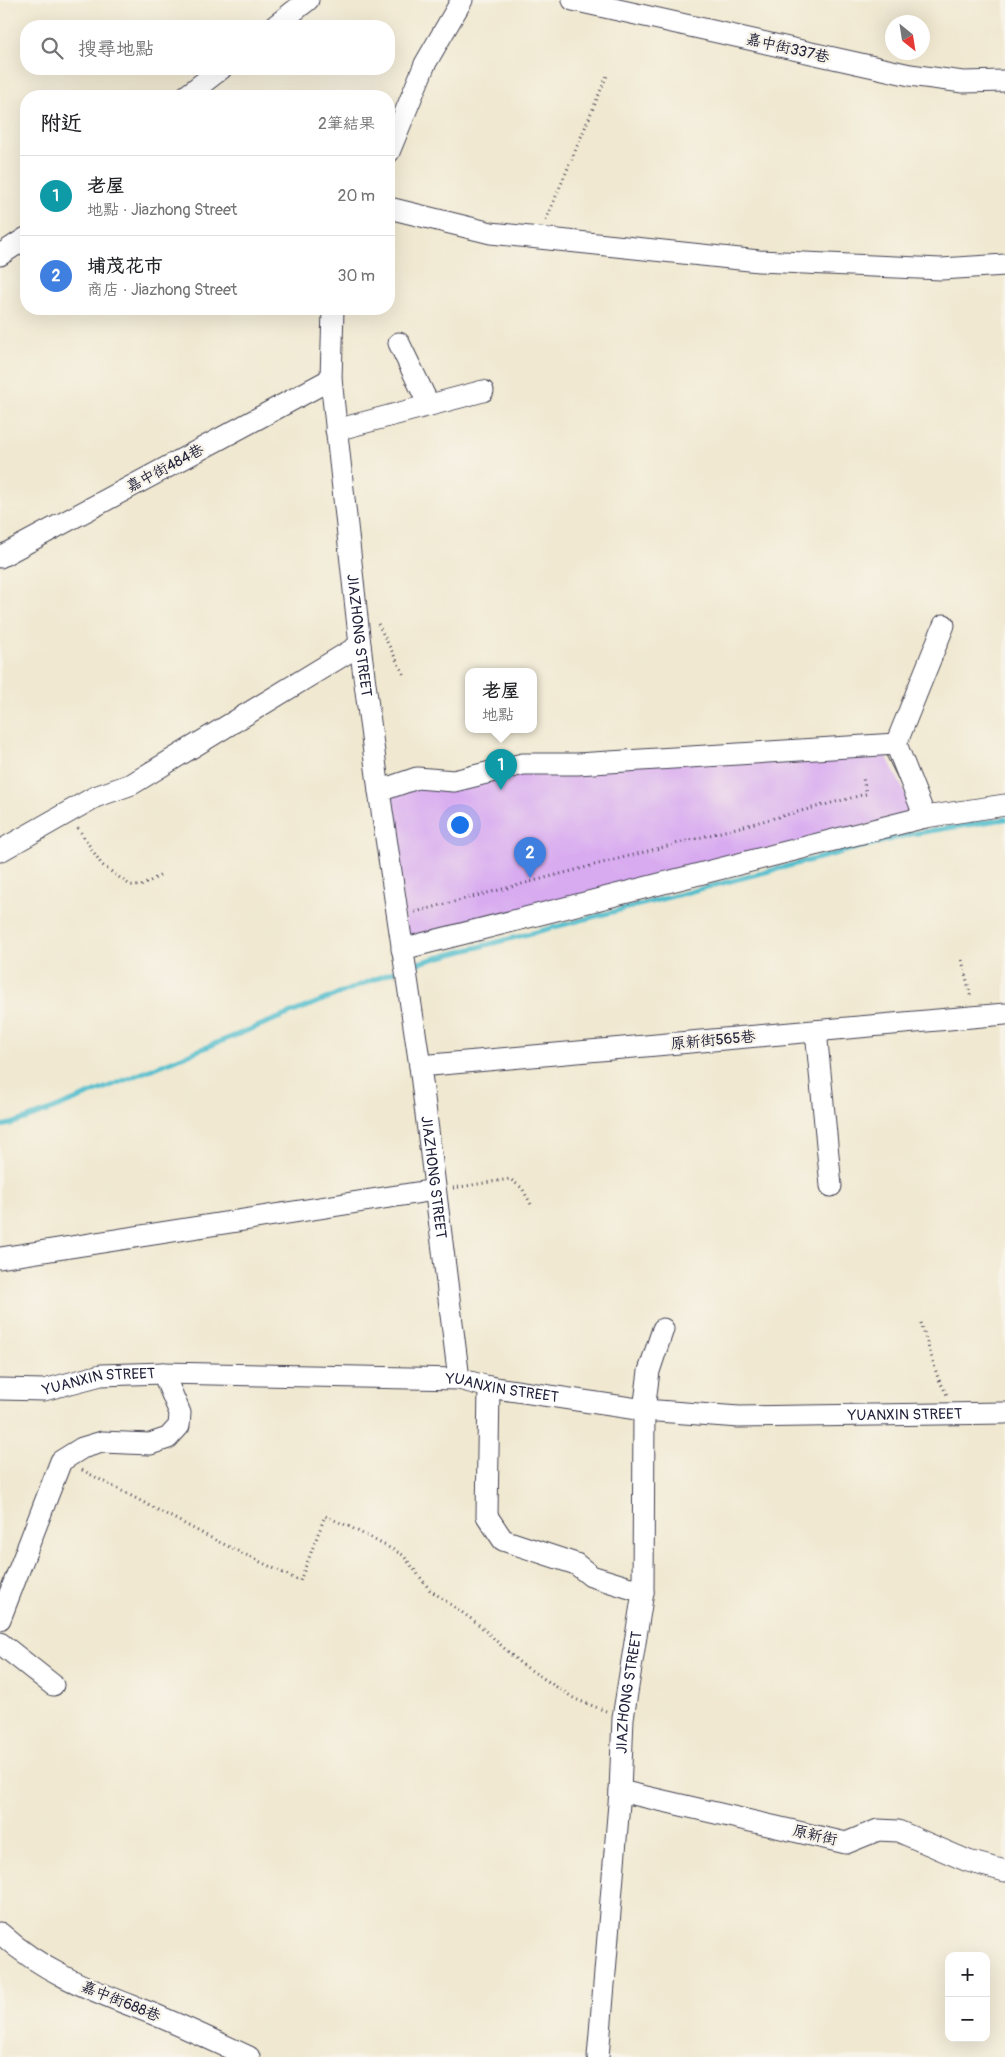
<!DOCTYPE html>
<html lang="zh-TW">
<head>
<meta charset="utf-8">
<style>
	body { margin:0; font-family:Pangolin,"LXGW WenKai TC",sans-serif; background:#f2f2f2; color:#202124 }
	.controls { position:absolute; right:15px; bottom:15px; display:grid; overflow:hidden; border-radius:10px; box-shadow:0 5px 20px #0002 }
	.controls button { width:45px; height:45px; display:grid; place-items:center; padding:0; border:0; border-bottom:1px solid #e0e0e0; background:#fff; color:#202124; font:25px sans-serif }
	.compass { position:absolute; left:885px; top:15px; width:45px; height:45px; border-radius:50%; background:#fff; box-shadow:0 5px 20px #0002; rotate:150deg }
	.you { position:absolute; left:459px; top:824px; width:18px; height:18px; margin:-12px; border:4px solid #fff; border-radius:50%; background:#1a73e8; box-shadow:0 0 0 8px #1a73e833 }
	.badge { display:grid; place-items:center; width:32px; height:32px; border-radius:50%; background:#0b8043; color:#fff; font-size:16px; font-weight:700 }
	.pin { position:absolute; translate:-50% -41px; filter:drop-shadow(0 1px 2px #0008) }
	.pin::after { content:''; position:absolute; top:26px; width:18px; height:15px; background:inherit; clip-path:polygon(0 0,100% 0,50% 100%) }
	.popup { position:absolute; left:465px; top:668px; width:72px; height:65px; box-sizing:border-box; display:grid; place-content:center; border-radius:10px; background:#fff; filter:drop-shadow(0 1px 4px #0005); font-size:16px; white-space:nowrap; color:#757577 }
	.popup b { font-size:19px; color:#202124 }
	.popup::after { content:''; position:absolute; left:50%; top:100%; margin-left:-10px; border:10px solid transparent; border-top-color:#fff }
	.list { margin:0; padding:0; list-style:none }
	h2 { display:flex; justify-content:space-between; align-items:center; height:65px; margin:0; padding:0 20px; font-size:21px }
	h2 small { font-size:16px; font-weight:400; color:#757577 }
	.list li { display:grid; grid-template-columns:32px 1fr auto; gap:15px; align-items:center; box-sizing:border-box; height:80px; padding:0 20px; border-top:1px solid #e0e0e0 }
	.list b { display:block; font-size:19px; white-space:nowrap }
	.list p { margin:0; font-size:16px; white-space:nowrap; color:#757577 }
	.list em { font-size:16px; font-style:normal; color:#757577 }
	.icon { flex:none; width:28px; height:28px; fill:none; stroke:currentColor; stroke-width:2; stroke-linecap:round; stroke-linejoin:round }
	.map { position:relative; flex:none; width:1005px; height:2057px; overflow:hidden }
	.search { position:absolute; background:#fff; box-shadow:0 5px 20px #0002; left:20px; top:20px; width:375px; height:55px; display:flex; align-items:center; gap:12px; box-sizing:border-box; padding:0 18px; border-radius:20px; color:#757577; font-size:19px }
	.panel { position:absolute; background:#fff; box-shadow:0 5px 20px #0002; left:20px; top:90px; width:375px; height:225px; border-radius:20px }
	.map>svg:first-child { display:block }
	.lines { fill:none; stroke-linecap:round; stroke-linejoin:round }
	.stream { stroke:#52becd; stroke-width:5 }
	.building { fill:#d8aaf0 }
	.minor-casing { stroke:#414051; stroke-width:23 }
	.path { stroke:#414051; stroke-width:3; stroke-dasharray:1 4; stroke-linecap:butt }
	.minor { stroke:#fff; stroke-width:21 }
	.labels { text-anchor:middle; stroke-width:4.5; stroke-linejoin:round; paint-order:stroke }
	.street-label { font-size:15px; fill:#22223b; stroke:#f7f3e8 }
</style>
</head>
<body>
<div class="map">
<svg width="1005" height="2057" viewBox="0 0 1005 2057">
	<rect width="100%" height="100%" fill="#f7f3e8"/>
	<filter id="ink" filterUnits="userSpaceOnUse"><feTurbulence type="fractalNoise" baseFrequency=".02" numOctaves="2"/><feDisplacementMap in="SourceGraphic" scale="10" xChannelSelector="R" yChannelSelector="G"/><feConvolveMatrix kernelMatrix="1 2 1 2 8 2 1 2 1" color-interpolation-filters="sRGB"/></filter>
	<filter id="wash" filterUnits="userSpaceOnUse"><feTurbulence type="fractalNoise" baseFrequency=".0096" numOctaves="4" result="noise"/><feDisplacementMap in="SourceGraphic" scale="20" xChannelSelector="R" yChannelSelector="G"/><feGaussianBlur stdDeviation="1.12" result="paint"/><feColorMatrix in="noise" values="0 0 0 0 0 0 0 0 0 0 0 0 0 0 0 0 0 1.4 0 .05"/><feComposite in="paint" operator="in"/></filter>
	<g filter="url(#wash)">
		<rect width="100%" height="100%" fill="#f0e8d0"/>
		<g class="lines">
			<g class="stream">
				<polyline points="410,965 911,834 1005,819"/>
				<polyline points="0,1126 11,1124 53,1109 400,969"/>
			</g>
		</g>
		<g id="blocks">
			<polygon class="building" points="884,751 915,813 407,942 388,791 524,767"/>
		</g>
	</g>
	<g filter="url(#ink)">
		<use href="#blocks" fill-opacity="0" stroke="#414051" stroke-width="1"/>
		<g class="lines">
			<defs>
				<g id="minor">
					<polyline points="573,0 910,75 963,82 1005,81"/>
					<polyline points="275,26 308,0"/>
					<polyline points="186,96 221,69"/>
					<polyline points="389,152 425,64 462,0"/>
					<polyline points="389,208 491,233 759,261 941,269 1005,265"/>
					<polyline points="0,255 26,238"/>
					<path id="s1" d="M333 309 331 379 360 645 379 791 420 1066 459 1379"/>
					<polyline points="399,343 429,405"/>
					<polyline points="336,430 483,391"/>
					<polyline points="0,557 331,379"/>
					<polyline points="896,744 944,625"/>
					<polyline points="379,791 417,778 454,781 523,764 577,764 896,744 925,817"/>
					<polyline points="0,851 95,797 132,784 360,645"/>
					<polyline points="402,949 925,817 1005,805"/>
					<polyline points="816,1031 831,1186"/>
					<polyline points="420,1066 1005,1014"/>
					<polyline points="0,1258 435,1190"/>
					<polyline points="489,1387 487,1516 503,1540 576,1564 591,1576 643,1592"/>
					<path id="s2" d="M0 1389 44 1390 101 1375 163 1373 459 1379 489 1387 644 1410 739 1417 1005 1413"/>
					<polyline points="0,1619 61,1461 82,1448 102,1442 150,1444 168,1438 179,1426 180,1413 163,1373"/>
					<polyline points="0,1643 53,1685"/>
					<polyline points="620,1791 846,1843 878,1830 898,1831 968,1861 1005,1871"/>
					<path d="M0 1933C47 1976 100 1993 158 2016 189 2029 219 2043 249 2057"/>
					<path id="s3" d="M598 2057 620 1791 623 1718 643 1592 644 1410 649 1371 663 1329"/>
				</g>
			</defs>
			<use href="#minor" class="minor-casing"/>
			<g class="path">
				<polyline points="546,220 608,73"/>
				<polyline points="378,624 405,677"/>
				<polyline points="78,828 102,865 130,885 141,886 163,874"/>
				<polyline points="415,912 866,794 863,778"/>
				<polyline points="962,960 971,998"/>
				<polyline points="453,1188 510,1179 522,1188 532,1206"/>
				<polyline points="921,1323 938,1378 947,1395"/>
				<polyline points="82,1470 215,1540 300,1581 325,1516 350,1527 403,1555 430,1590 477,1623 520,1663 575,1699 606,1711"/>
			</g>
			<use href="#minor" class="minor"/>
		</g>
	</g>
	<g class="labels">
		<g class="street-label">
			<text transform="translate(788 48) rotate(13)" y="5">嘉中街337巷</text>
			<text transform="translate(165 468) rotate(-28)" y="5">嘉中街484巷</text>
			<text dy="5" stroke="none"><textPath href="#s1" startOffset="328">JIAZHONG STREET</textPath></text>
			<text transform="translate(713 1040) rotate(-5)" y="5">原新街565巷</text>
			<text dy="5" stroke="none"><textPath href="#s1" startOffset="875">JIAZHONG STREET</textPath></text>
			<text dy="5" stroke="none"><textPath href="#s2" startOffset="100">YUANXIN STREET</textPath></text>
			<text dy="5" stroke="none"><textPath href="#s2" startOffset="505">YUANXIN STREET</textPath></text>
			<text dy="5" stroke="none"><textPath href="#s2" startOffset="910">YUANXIN STREET</textPath></text>
			<text dy="5" stroke="none"><textPath href="#s3" startOffset="366">JIAZHONG STREET</textPath></text>
			<text transform="translate(815 1835) rotate(13)" y="5">原新街</text>
			<text transform="translate(121 2001) rotate(22)" y="5">嘉中街688巷</text>
		</g>
	</g>
</svg>
<div class="controls">
<button>+</button>
<button>−</button>
</div>
<svg class="compass" viewBox="-18 -18 36 36"><path d="M0-13l5 13h-10z" fill="#e53935"/><path d="M0 13l5-13h-10z" fill="#757577"/></svg>
<div class="you"></div>
<div class="pin badge" style="left:501px;top:790px;background:#0f9aa8">1</div>
<div class="popup"><b>老屋</b>地點</div>
<div class="pin badge" style="left:530px;top:878px;background:#3f7fe0">2</div>
<div class="search"><svg class="icon" aria-label="search" viewBox="0 0 24 24"><circle cx="10" cy="10" r="6"/><path d="M15 15l6 6"/></svg>搜尋地點</div>
<section class="panel">
<h2>附近<small>2筆結果</small></h2>
<ul class="list">
<li><span class="badge" style="background:#0f9aa8">1</span><div><b>老屋</b><p>地點 · Jiazhong Street</p></div><em>20 m</em></li>
<li><span class="badge" style="background:#3f7fe0">2</span><div><b>埔茂花市</b><p>商店 · Jiazhong Street</p></div><em>30 m</em></li>
</ul>
</section>
</div>
</body>
</html>
